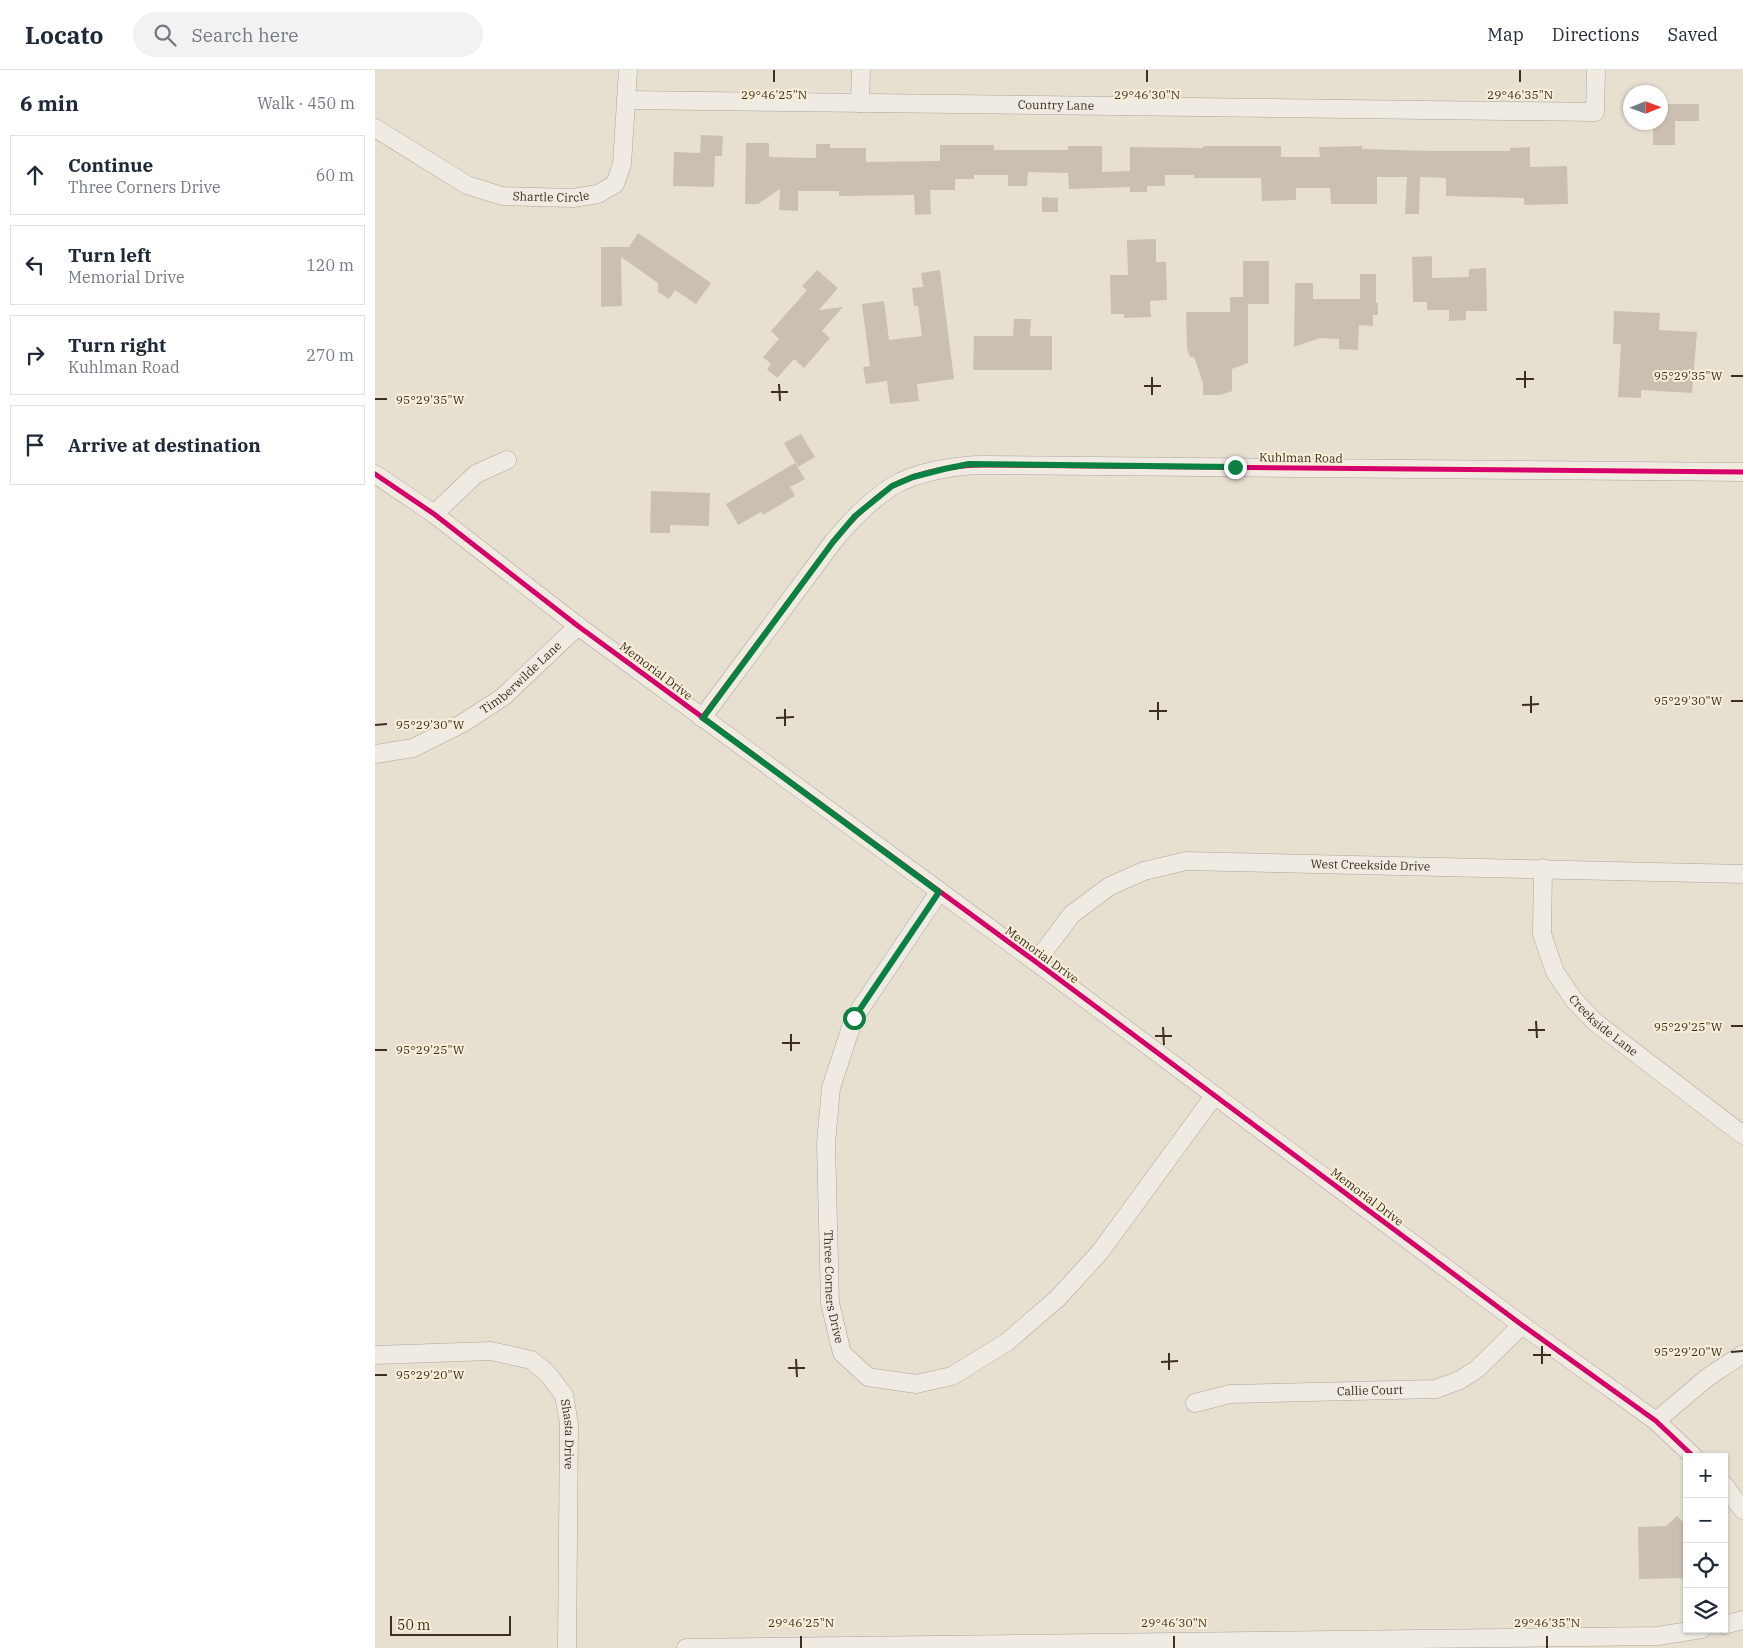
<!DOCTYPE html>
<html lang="en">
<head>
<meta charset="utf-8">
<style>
	body { margin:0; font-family:"IBM Plex Serif",serif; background:#f2f2f3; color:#1f2937 }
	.controls { position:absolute; right:15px; bottom:15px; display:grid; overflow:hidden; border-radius:0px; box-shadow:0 1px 4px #0004 }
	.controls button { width:45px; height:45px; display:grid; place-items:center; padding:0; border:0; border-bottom:1px solid #e0e1e3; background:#fff; color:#1f2937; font:25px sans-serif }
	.compass { position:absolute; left:1248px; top:15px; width:45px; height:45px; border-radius:50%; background:#fff; box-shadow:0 1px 4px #0004; rotate:89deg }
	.scale { position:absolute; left:15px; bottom:12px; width:121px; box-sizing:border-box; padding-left:5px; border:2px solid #3d2e20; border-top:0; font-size:14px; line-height:18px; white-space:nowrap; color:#3d2e20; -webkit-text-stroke:4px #f7eed8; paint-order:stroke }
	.stop { position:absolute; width:15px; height:15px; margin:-11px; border:4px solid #0b8043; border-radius:50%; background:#fff }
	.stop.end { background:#0b8043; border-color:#fff; box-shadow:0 1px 5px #0008 }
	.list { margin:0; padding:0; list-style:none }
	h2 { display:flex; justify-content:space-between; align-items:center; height:65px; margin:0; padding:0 20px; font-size:21px }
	h2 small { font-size:16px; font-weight:400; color:#747a83 }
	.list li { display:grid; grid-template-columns:32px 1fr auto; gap:15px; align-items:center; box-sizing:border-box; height:80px; margin:0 10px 10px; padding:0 10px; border:1px solid #e0e1e3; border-radius:0px }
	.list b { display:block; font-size:19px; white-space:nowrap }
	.list p { margin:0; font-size:16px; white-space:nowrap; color:#747a83 }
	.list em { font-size:16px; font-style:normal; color:#747a83 }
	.icon { flex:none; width:28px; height:28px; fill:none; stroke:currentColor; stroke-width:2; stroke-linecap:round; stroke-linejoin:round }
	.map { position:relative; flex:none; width:1368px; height:1578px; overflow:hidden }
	header { display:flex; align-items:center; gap:30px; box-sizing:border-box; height:70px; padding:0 25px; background:#fff; border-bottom:1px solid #e0e1e3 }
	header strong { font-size:24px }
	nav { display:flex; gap:28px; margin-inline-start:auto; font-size:18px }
	.search { width:350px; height:45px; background:#f2f2f3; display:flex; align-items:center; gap:12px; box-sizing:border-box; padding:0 18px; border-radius:28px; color:#747a83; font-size:19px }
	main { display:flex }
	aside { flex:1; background:#fff }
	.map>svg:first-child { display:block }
	.building { fill:#cbbfb2 }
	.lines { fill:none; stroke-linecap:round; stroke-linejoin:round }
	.minor-casing { stroke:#ada599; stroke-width:19 }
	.minor { stroke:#efebe3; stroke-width:18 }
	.cycleway-casing { stroke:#f7eed8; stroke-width:8 }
	.cycleway { stroke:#d6006c; stroke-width:5 }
	.route { stroke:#0b8043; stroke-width:6 }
	.ticks { fill:none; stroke:#3d2e20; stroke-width:2 }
	.labels { text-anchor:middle; stroke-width:4; stroke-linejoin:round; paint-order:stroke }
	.street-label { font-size:12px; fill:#3d2e20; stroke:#f7eed8 }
	.ticks-label { font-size:12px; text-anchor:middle; fill:#3d2e20; stroke:#f7eed8; stroke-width:4; stroke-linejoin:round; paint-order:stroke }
</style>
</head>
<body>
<header>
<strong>Locato</strong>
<div class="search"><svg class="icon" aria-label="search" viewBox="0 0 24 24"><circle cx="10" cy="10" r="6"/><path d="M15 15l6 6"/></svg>Search here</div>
<nav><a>Map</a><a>Directions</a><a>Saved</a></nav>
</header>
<main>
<aside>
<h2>6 min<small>Walk · 450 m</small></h2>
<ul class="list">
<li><svg class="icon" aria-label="ahead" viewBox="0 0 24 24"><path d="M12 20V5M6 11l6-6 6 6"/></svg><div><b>Continue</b><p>Three Corners Drive</p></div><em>60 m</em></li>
<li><svg class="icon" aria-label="left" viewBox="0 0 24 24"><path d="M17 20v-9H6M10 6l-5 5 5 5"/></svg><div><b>Turn left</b><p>Memorial Drive</p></div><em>120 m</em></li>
<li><svg class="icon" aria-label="right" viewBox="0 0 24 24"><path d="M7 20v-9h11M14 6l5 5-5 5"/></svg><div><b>Turn right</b><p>Kuhlman Road</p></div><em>270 m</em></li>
<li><svg class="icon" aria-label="arrive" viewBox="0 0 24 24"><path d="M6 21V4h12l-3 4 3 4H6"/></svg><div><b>Arrive at destination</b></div></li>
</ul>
</aside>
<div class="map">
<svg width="1368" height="1578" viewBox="0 0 1368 1578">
	<rect width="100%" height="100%" fill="#e7e0d1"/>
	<g class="building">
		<polygon points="1286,34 1324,34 1324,51 1300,51 1300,75 1278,75 1278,52 1286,52"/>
		<polygon points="326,65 348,66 347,86 340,86 339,117 298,116 299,82 325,83"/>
		<polygon points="371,73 394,73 394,87 441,88 441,74 455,74 455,78 491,78 491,92 565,91 565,75 619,75 619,80 693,80 693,76 727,76 727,102 755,101 755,77 828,78 828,76 906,76 906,87 945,87 944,77 987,76 987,79 1059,81 1135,81 1135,78 1155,77 1155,97 1192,96 1193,134 1149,135 1149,128 1071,126 1071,108 1045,107 1044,144 1030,144 1032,107 1002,107 1002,134 956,134 955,118 921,118 921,130 887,131 886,108 819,108 819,105 790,105 790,116 772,116 772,122 755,122 755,117 694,119 693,103 653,102 652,116 633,116 633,105 599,105 599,109 580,109 580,120 555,120 556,144 540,145 539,125 464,126 464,121 423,121 423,141 404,140 405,119 383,134 370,134"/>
		<polygon points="667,127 683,128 683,142 667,142"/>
		<polygon points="263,163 336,213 321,234 300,220 294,229 283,222 283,213 246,187 247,236 226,237 226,177 254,177"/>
		<polygon points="781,169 781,192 791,192 792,230 775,231 776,247 749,248 749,244 736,244 735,205 753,205 752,170"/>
		<polygon points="1057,186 1057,208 1094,207 1094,199 1111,198 1112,241 1091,241 1091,250 1074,251 1074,240 1052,240 1052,232 1038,232 1037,187"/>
		<polygon points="868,191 894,191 894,234 873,234 873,293 857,299 857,321 846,325 828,325 828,313 819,287 815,287 812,278 811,242 855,242 855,227 868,227"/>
		<polygon points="442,200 463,218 444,240 468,237 447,261 455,268 429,298 419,289 402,308 392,299 396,294 388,287 404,269 396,261 432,220 427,216"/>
		<polygon points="565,200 579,309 542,314 544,331 515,334 512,311 491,314 488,297 495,296 487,234 509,231 514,270 547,266 543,236 539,236 537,218 548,217 546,203"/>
		<polygon points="985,204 1001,204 1001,233 1003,233 1003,245 998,245 998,256 984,255 983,280 964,279 964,269 945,268 919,277 920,213 938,213 938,229 985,229"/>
		<polygon points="1239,241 1285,243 1284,260 1322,262 1317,323 1266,320 1266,328 1243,327 1246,274 1238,274"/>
		<polygon points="639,249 656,249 655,266 677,266 677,300 598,300 599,266 638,266"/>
		<polygon points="426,364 440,387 423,397 409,373"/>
		<polygon points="420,393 430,409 415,417 420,426 388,445 386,442 363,455 351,434"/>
		<polygon points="276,421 335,423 334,456 295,455 295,463 275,463"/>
		<polygon points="1302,1446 1312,1456 1312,1508 1264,1509 1263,1457 1291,1456"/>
	</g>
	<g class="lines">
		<defs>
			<g id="minor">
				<path id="s1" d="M251 30 1220 42 1221 0"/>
				<polyline points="485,33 486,0"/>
				<path id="s2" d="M0 58 92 115 127 126 198 128 223 124 240 114 247 94 253 0"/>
				<polyline points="0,404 59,444 203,556 661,892 1147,1255 1281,1351 1319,1387"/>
				<polyline points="59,444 101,404 132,390"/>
				<path d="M327 648 458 472C475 451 494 432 516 417 540 402 581 395 609 395L1368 402"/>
				<path id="s3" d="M0 684 38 678 88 653 128 627 203 556"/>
				<path id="s4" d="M1168 798 1167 864 1180 902 1199 930 1220 952 1368 1065"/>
				<path id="s5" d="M564 822 479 948 456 1018 451 1073 455 1233 467 1283 493 1307 541 1314 577 1306 632 1272 683 1228 725 1182 839 1026"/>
				<path id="s6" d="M661 892 697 844 735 816 769 801 811 791 1368 804"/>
				<path id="s7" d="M0 1285 116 1281 156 1290 172 1303 189 1325 194 1354 192 1578"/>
				<path id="s8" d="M820 1333 855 1324 1061 1319 1085 1310 1102 1299 1147 1255"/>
				<polyline points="1281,1351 1333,1307 1368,1284"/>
				<polyline points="1349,1415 1368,1440"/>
				<polyline points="1349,1555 1368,1550"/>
				<polyline points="311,1578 1283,1566 1327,1559"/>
			</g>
		</defs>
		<use href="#minor" class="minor-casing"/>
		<use href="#minor" class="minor"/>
		<defs>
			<g id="cycleway">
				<polyline points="0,404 59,444 203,556 661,892 1147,1255 1281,1351 1319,1387"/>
				<path d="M327 648 458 472C475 451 494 432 516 417 540 402 581 395 609 395L1368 402"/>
			</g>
		</defs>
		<use href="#cycleway" class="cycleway-casing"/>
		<use href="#cycleway" class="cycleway"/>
	</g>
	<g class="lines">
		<polyline class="route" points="479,948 564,822 328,648 458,472 480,446 517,416 538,407 569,399 594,394 860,397"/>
	</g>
	<path class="ticks" d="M399 0V12M772 0V12M1145 0V12M1150 301V318M1356 306H1368M777 307V325M1141 309H1159M404 314 405 331M769 316H786M396 322H413M0 329H12M1156 626V643M1356 631H1368M783 632V650M1147 635 1164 634M410 639V656M774 641H792M401 648 419 647M0 655 12 654M1161 951 1162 968M1356 956H1368M788 957 789 975M1153 960H1170M416 964V981M780 966H797M407 973H425M0 980H12M1167 1276V1294M1356 1282 1368 1281M794 1283V1300M1158 1285H1176M421 1289 422 1307M786 1292 803 1291M413 1298H430M0 1305H12M426 1566V1578M799 1566V1578M1172 1566V1578"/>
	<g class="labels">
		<g class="street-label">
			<text dy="4" stroke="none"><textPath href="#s1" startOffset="430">Country Lane</textPath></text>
			<text dy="4" stroke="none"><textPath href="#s2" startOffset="194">Shartle Circle</textPath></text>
			<text transform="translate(926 388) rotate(1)" y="4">Kuhlman Road</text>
			<text transform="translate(281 601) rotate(37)" y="4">Memorial Drive</text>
			<text dy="4" stroke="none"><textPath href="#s3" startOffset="168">Timberwilde Lane</textPath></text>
			<text dy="4" stroke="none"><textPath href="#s6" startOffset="372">West Creekside Drive</textPath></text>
			<text transform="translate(667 885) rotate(36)" y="4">Memorial Drive</text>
			<text dy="4" stroke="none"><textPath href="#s4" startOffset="179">Creekside Lane</textPath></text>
			<text transform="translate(992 1127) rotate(37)" y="4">Memorial Drive</text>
			<text dy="4" stroke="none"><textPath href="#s5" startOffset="425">Three Corners Drive</textPath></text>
			<text dy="4" stroke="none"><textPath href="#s8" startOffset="176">Callie Court</textPath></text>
			<text dy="4" stroke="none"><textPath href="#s7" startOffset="245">Shasta Drive</textPath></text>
		</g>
	</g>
	<g class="ticks-label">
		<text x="399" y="29">29°46'25"N</text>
		<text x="772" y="29">29°46'30"N</text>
		<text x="1145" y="29">29°46'35"N</text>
		<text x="1313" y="310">95°29'35"W</text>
		<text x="55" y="334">95°29'35"W</text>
		<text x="1313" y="635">95°29'30"W</text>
		<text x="55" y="659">95°29'30"W</text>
		<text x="1313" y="961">95°29'25"W</text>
		<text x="55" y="984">95°29'25"W</text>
		<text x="1313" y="1286">95°29'20"W</text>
		<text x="55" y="1309">95°29'20"W</text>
		<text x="426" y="1557">29°46'25"N</text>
		<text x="799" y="1557">29°46'30"N</text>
		<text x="1172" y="1557">29°46'35"N</text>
	</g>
</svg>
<div class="controls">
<button>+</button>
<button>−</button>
<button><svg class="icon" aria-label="locate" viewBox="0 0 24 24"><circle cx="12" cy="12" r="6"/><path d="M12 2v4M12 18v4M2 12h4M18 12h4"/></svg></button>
<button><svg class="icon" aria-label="layers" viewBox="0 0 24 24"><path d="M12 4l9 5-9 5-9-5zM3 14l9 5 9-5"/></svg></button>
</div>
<svg class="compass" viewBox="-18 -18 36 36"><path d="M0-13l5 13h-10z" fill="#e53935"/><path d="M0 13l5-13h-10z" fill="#747a83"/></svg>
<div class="scale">50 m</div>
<div class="stop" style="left:479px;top:948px"></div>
<div class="stop end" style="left:860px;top:397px"></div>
</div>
</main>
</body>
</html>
